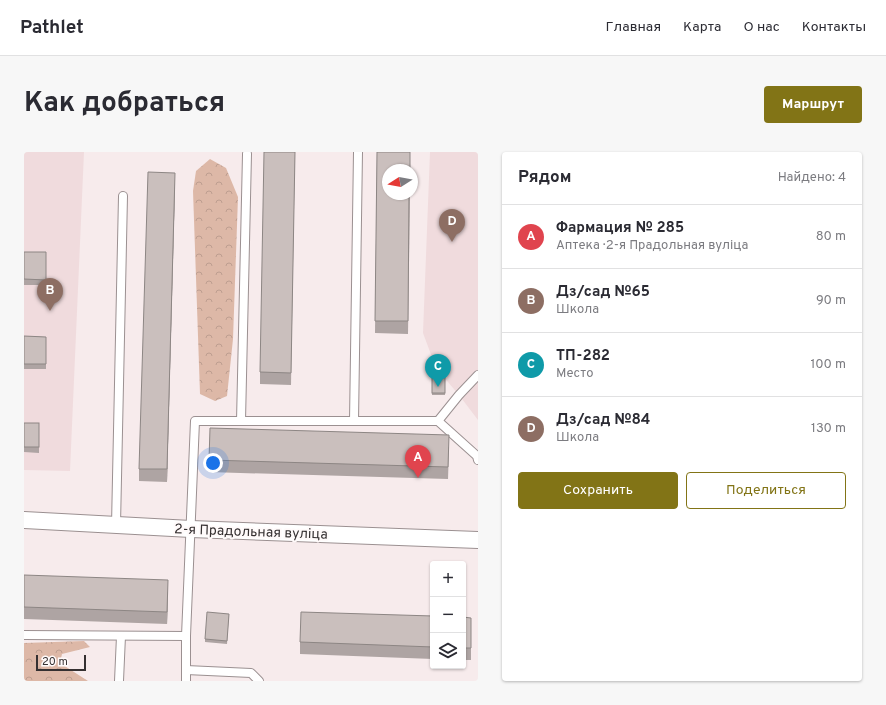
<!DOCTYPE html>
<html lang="ru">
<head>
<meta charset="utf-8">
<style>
	body { margin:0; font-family:Overpass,sans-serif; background:#f7f7f7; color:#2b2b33 }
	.controls { position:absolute; right:12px; bottom:12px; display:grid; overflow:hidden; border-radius:4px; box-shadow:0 1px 3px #0004 }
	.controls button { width:36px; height:36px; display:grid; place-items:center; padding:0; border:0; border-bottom:1px solid #e1e1e2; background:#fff; color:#2b2b33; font:20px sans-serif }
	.compass { position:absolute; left:358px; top:12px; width:36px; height:36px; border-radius:50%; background:#fff; box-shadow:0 1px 3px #0004; rotate:259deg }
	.scale { position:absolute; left:12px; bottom:10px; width:50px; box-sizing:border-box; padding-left:4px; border:2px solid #353031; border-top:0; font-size:11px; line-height:14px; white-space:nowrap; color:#353031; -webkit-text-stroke:3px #fffafa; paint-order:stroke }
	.you { position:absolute; left:189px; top:311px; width:14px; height:14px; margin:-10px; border:3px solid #fff; border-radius:50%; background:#1a73e8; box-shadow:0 0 0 6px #1a73e833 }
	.badge { display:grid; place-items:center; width:26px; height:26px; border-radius:50%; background:#827416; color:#fff; font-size:13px; font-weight:700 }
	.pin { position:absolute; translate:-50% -33px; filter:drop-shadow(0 1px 2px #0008) }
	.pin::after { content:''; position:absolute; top:21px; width:14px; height:12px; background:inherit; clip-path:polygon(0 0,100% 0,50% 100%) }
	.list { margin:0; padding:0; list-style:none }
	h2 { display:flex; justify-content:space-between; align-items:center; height:52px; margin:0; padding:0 16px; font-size:17px }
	h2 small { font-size:13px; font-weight:400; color:#7c7c81 }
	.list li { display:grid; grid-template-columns:26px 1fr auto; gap:12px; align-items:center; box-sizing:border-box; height:64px; padding:0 16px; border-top:1px solid #e1e1e2 }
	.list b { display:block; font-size:15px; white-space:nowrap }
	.list p { margin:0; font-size:13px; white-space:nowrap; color:#7c7c81 }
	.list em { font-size:13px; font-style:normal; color:#7c7c81 }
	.actions { display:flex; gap:8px; padding:12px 16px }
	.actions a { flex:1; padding:9px 0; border:1px solid #827416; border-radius:4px; text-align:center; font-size:14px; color:#827416 }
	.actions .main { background:#827416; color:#fff }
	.icon { flex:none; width:22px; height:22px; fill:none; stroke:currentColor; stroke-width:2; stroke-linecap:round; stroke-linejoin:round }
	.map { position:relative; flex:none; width:454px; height:529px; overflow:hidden; border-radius:4px }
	header { display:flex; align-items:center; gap:24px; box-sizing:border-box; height:56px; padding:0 20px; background:#fff; border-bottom:1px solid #e1e1e2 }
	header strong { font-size:19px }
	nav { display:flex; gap:22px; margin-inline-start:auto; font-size:14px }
	.intro { display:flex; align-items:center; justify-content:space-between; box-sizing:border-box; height:96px; padding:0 24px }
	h1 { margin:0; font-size:28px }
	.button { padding:10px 18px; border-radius:4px; background:#827416; color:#fff; font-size:14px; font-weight:700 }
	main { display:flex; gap:24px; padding:0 24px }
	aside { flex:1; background:#fff; border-radius:4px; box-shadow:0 1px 3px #0004 }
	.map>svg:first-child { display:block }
	.built { fill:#f0dbdd }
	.forest { fill:url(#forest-crowns) }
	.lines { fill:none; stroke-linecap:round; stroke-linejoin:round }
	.lane-casing { stroke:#9b9091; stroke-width:10 }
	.street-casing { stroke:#9b9091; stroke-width:18 }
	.lane { stroke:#fff; stroke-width:8 }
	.street { stroke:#fff; stroke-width:16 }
	.wall { fill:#aea4a3 }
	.shaded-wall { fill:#8d8684 }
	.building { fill:#cabfbd; stroke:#8d8684 }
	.labels { text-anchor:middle; stroke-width:4; stroke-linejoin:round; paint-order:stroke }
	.street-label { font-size:14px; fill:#353031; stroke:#fffafa }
</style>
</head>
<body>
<header>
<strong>Pathlet</strong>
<nav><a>Главная</a><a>Карта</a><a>О нас</a><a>Контакты</a></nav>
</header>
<div class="intro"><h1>Как добраться</h1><a class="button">Маршрут</a></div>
<main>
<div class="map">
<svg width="454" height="529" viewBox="0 0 454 529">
	<defs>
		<pattern id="forest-crowns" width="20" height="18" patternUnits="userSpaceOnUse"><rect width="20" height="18" fill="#ddb8a7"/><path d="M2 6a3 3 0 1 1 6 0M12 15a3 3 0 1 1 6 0" fill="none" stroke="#be9e90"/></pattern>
	</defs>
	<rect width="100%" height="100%" fill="#f7ebec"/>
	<g class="built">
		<polygon points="0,0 60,0 46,319 0,318"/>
		<polygon points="406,0 454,0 454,268 435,243 412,216 399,181"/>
	</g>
	<g class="forest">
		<polygon points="186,7 202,16 214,45 209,187 203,244 191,249 176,242 169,39 172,19"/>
		<polygon points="60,489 66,495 38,502 36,511 64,529 0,529 0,491"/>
	</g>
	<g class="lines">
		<defs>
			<g id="lane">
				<polyline points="217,269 223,2"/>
				<polyline points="330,269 334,0"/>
				<polyline points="414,269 435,243 454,223"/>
				<polyline points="92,373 99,44"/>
				<polyline points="0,483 162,484"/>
				<polyline points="162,518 227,521 235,529"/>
				<polyline points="95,529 97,484"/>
				<polyline points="162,529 162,484 171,269 414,269 453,304 454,308"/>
			</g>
			<polyline id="street" points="0,368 167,377 454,388"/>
		</defs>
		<use href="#lane" class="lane-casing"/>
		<use href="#street" class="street-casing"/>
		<use href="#lane" class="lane"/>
		<use href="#street" class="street"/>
	</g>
	<g class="wall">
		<polygon points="271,0 267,233 236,232 236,220"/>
		<polygon points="353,0 386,42 384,182 351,181"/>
		<polygon points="151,33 143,330 115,329 115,317"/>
		<rect x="0" y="100" width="22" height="33"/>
		<polygon points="0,184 22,185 22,217 0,217"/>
		<rect x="408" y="224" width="13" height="19"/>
		<polygon points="0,271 15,271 15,301 0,300"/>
		<polygon points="425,295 424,327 185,320 185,308"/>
		<polygon points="0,423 144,440 143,472 0,467"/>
		<polygon points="205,462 203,492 181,490 181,487"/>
		<polygon points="409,464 409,507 276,502 276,490"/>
		<polygon points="439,465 447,478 447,508 439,508"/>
	</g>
	<g class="shaded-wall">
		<polygon points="151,21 151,33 143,330 143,317"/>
		<polygon points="144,428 144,440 143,472 143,460"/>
	</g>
	<g class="building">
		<polygon points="240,0 271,0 267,221 236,220"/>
		<polygon points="353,0 386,0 386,18 364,18 364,42 385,42 384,169 351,169"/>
		<polygon points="124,20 151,21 143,317 115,317"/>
		<polygon points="0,100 22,100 22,128 0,127"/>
		<polygon points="0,184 22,185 22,212 0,212"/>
		<rect x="408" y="224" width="13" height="17"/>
		<rect x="0" y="271" width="15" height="24"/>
		<polygon points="186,276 425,283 424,315 185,308"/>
		<polygon points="0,423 144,428 143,460 0,455"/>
		<polygon points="183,460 205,462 203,489 181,487"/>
		<polygon points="277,460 409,464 409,495 276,490"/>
		<polygon points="439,465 447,466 447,496 439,496"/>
	</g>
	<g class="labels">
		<g class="street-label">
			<text transform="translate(227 379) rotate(2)" y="5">2-я Прадольная вуліца</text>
		</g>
	</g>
</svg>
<div class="controls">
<button>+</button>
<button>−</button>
<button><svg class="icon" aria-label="layers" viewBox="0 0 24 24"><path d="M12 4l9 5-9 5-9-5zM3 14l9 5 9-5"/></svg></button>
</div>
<svg class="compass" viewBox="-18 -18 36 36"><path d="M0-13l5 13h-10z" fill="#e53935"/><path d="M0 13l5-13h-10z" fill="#7c7c81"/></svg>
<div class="scale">20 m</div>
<div class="you"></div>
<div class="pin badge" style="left:394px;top:326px;background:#e0444e">A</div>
<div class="pin badge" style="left:26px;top:159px;background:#8d6e63">B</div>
<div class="pin badge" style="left:414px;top:235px;background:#0f9aa8">C</div>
<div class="pin badge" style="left:428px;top:90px;background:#8d6e63">D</div>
</div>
<aside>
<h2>Рядом<small>Найдено: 4</small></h2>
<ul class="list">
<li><span class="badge" style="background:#e0444e">A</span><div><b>Фармация № 285</b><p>Аптека · 2-я Прадольная вуліца</p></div><em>80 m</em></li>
<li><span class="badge" style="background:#8d6e63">B</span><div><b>Дз/сад №65</b><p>Школа</p></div><em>90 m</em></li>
<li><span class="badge" style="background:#0f9aa8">C</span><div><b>ТП-282</b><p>Место</p></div><em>100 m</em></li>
<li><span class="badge" style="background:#8d6e63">D</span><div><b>Дз/сад №84</b><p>Школа</p></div><em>130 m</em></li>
</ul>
<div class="actions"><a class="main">Сохранить</a><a>Поделиться</a></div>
</aside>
</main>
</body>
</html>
